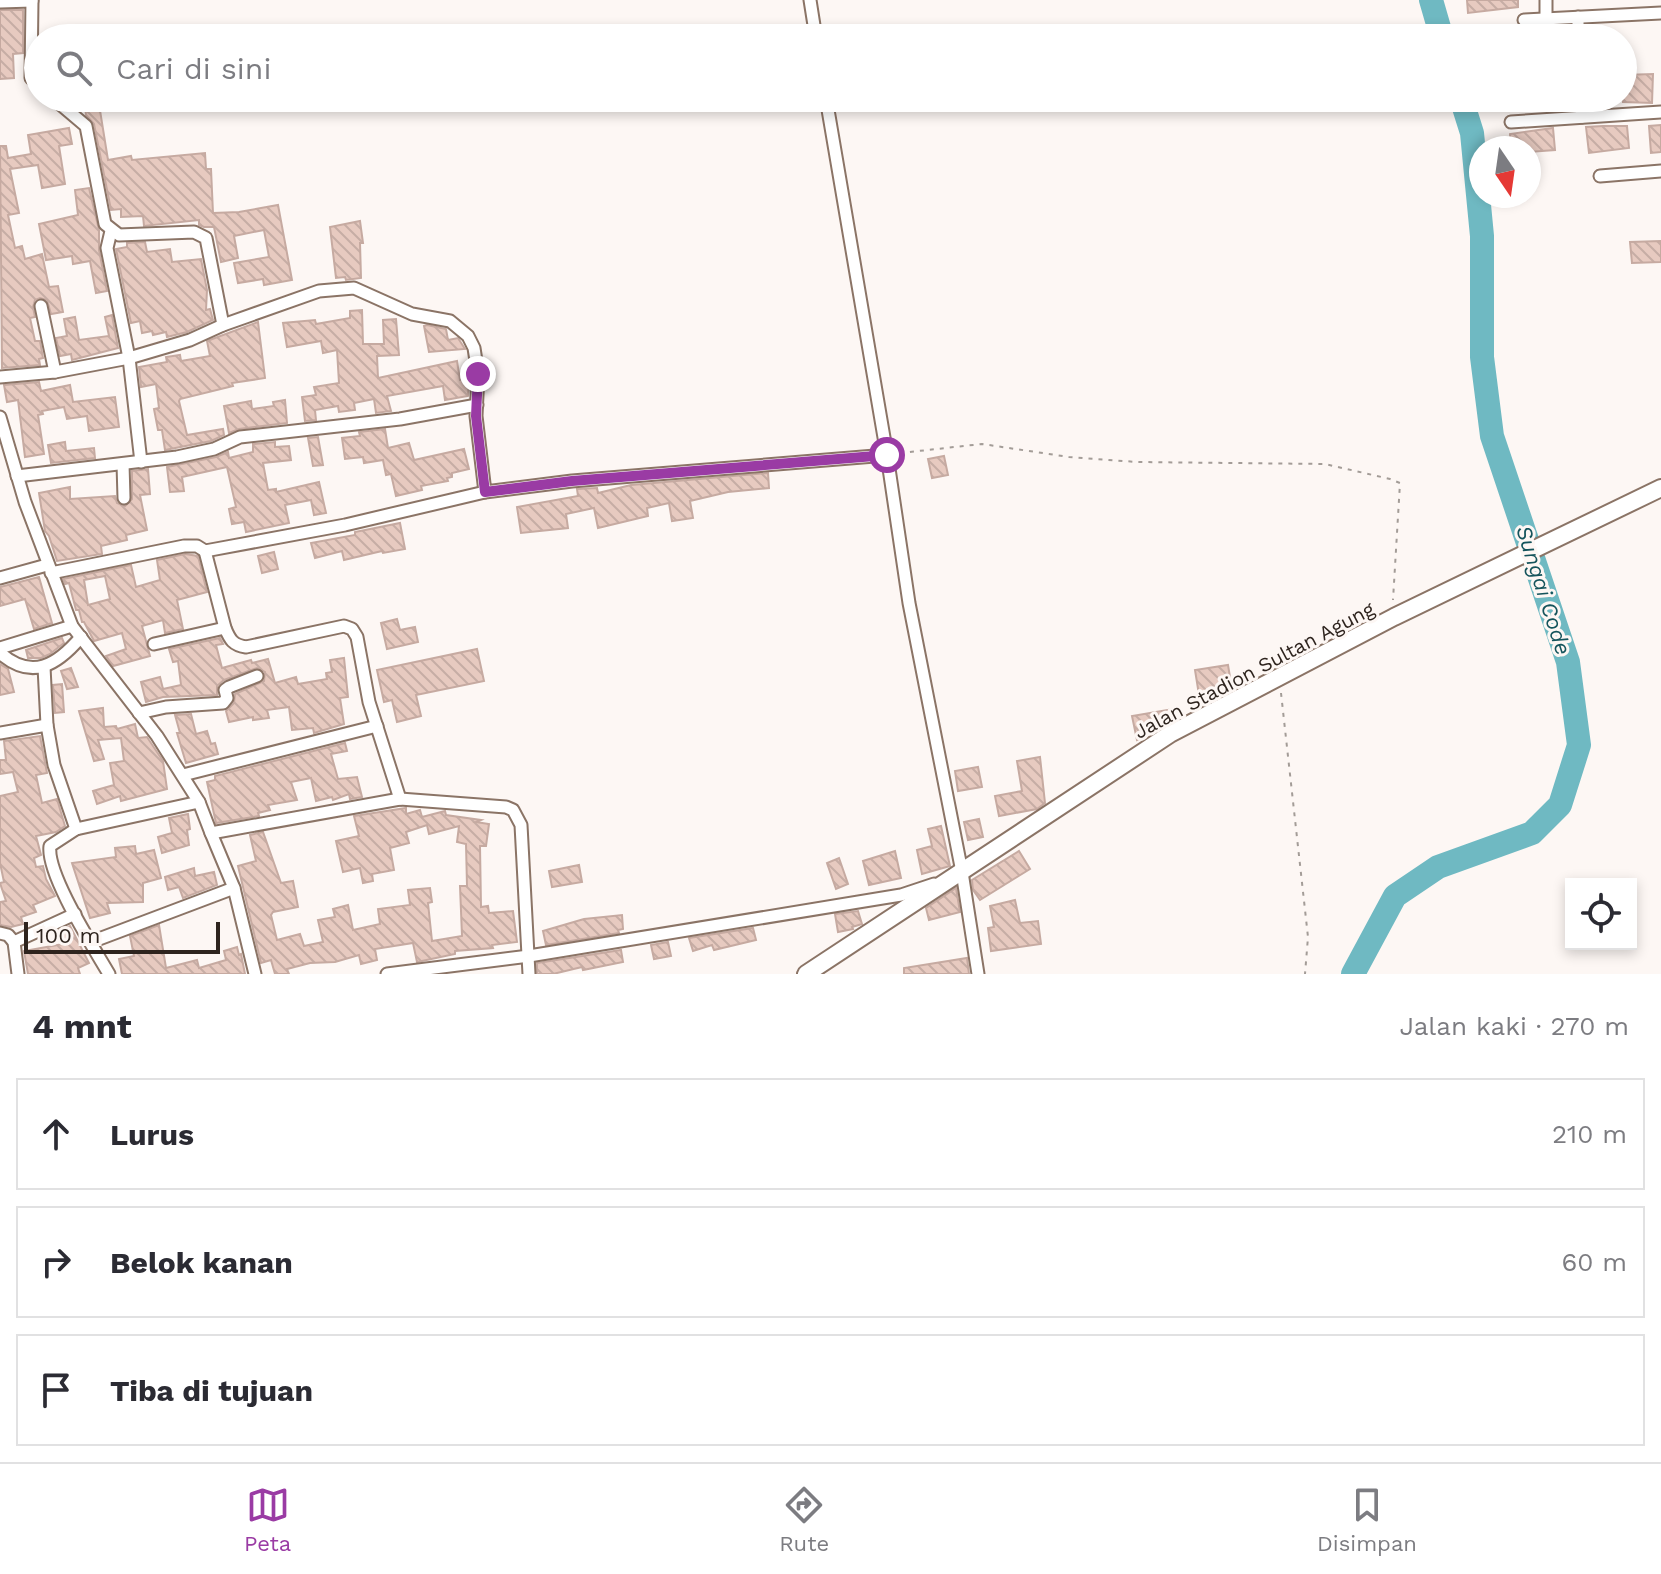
<!DOCTYPE html>
<html lang="id">
<head>
<meta charset="utf-8">
<style>
	body { margin:0; font-family:"Work Sans",sans-serif; background:#f2f2f3; color:#2b2b33 }
	.controls { position:absolute; right:24px; bottom:24px; display:grid; overflow:hidden; border-radius:0px; box-shadow:0 4px 12px #0003 }
	.controls button { width:72px; height:72px; display:grid; place-items:center; padding:0; border:0; border-bottom:2px solid #e1e1e2; background:#fff; color:#2b2b33; font:40px sans-serif }
	.compass { position:absolute; left:1469px; top:136px; width:72px; height:72px; border-radius:50%; background:#fff; box-shadow:0 4px 12px #0003; rotate:167deg }
	.scale { position:absolute; left:24px; bottom:20px; width:196px; box-sizing:border-box; padding-left:8px; border:4px solid #2e241e; border-top:0; font-size:22px; line-height:28px; white-space:nowrap; color:#2e241e; -webkit-text-stroke:6px #fdf7f4; paint-order:stroke }
	.stop { position:absolute; width:24px; height:24px; margin:-18px; border:6px solid #9a3ba4; border-radius:50%; background:#fff }
	.stop.end { background:#9a3ba4; border-color:#fff; box-shadow:0 2px 8px #0008 }
	.list { margin:0; padding:0; list-style:none }
	h2 { display:flex; justify-content:space-between; align-items:center; height:104px; margin:0; padding:0 32px; font-size:34px }
	h2 small { font-size:26px; font-weight:400; color:#7c7c81 }
	.list li { display:grid; grid-template-columns:52px 1fr auto; gap:24px; align-items:center; box-sizing:border-box; height:112px; margin:0 16px 16px; padding:0 16px; border:2px solid #e1e1e2; border-radius:0px }
	.list b { display:block; font-size:30px; white-space:nowrap }
	.list em { font-size:26px; font-style:normal; color:#7c7c81 }
	.icon { flex:none; width:44px; height:44px; fill:none; stroke:currentColor; stroke-width:2; stroke-linecap:round; stroke-linejoin:round }
	.map { position:relative; flex:none; width:1661px; height:974px; overflow:hidden }
	.search { position:absolute; background:#fff; box-shadow:0 4px 12px #0003; left:24px; right:24px; top:24px; height:88px; display:flex; align-items:center; gap:20px; box-sizing:border-box; padding:0 28px; border-radius:44px; color:#7c7c81; font-size:30px }
	.sheet { height:488px; background:#fff }
	nav { display:flex; justify-content:space-around; align-items:center; box-sizing:border-box; height:112px; border-top:2px solid #e1e1e2; background:#fff; font-size:22px; color:#7c7c81 }
	nav a { display:grid; justify-items:center; gap:4px }
	nav .on { color:#9a3ba4 }
	.map>svg:first-child { display:block }
	.lines { fill:none; stroke-linecap:round; stroke-linejoin:round }
	.river { stroke:#6fb9c2; stroke-width:24 }
	.building { fill:url(#building-back-hatch); stroke:#c6aaa1; stroke-width:2; fill-rule:evenodd }
	.street-casing { stroke:#8b7466; stroke-width:15 }
	.secondary-casing { stroke:#8b7466; stroke-width:20 }
	.path { stroke:#a39c97; stroke-width:2; stroke-dasharray:4 6; stroke-linecap:butt }
	.street { stroke:#fff; stroke-width:11 }
	.secondary { stroke:#fff; stroke-width:16 }
	.route { stroke:#9a3ba4; stroke-width:10 }
	.labels { text-anchor:middle; stroke-width:6; stroke-linejoin:round; paint-order:stroke }
	.street-label { font-size:20px; fill:#2e241e; stroke:#fdf7f4 }
	.water-label { font-size:22px; font-style:italic; fill:#14545c; stroke:#fdf7f4 }
</style>
</head>
<body>
<div class="map">
<svg width="1661" height="974" viewBox="0 0 1661 974">
	<defs>
		<pattern id="building-back-hatch" width="6" height="6" patternUnits="userSpaceOnUse" patternTransform="scale(2)"><rect width="6" height="6" fill="#e7cac0"/><path d="M-1 5l2 2M0 0l6 6M5-1l2 2" fill="none" stroke="#c6ada5"/></pattern>
	</defs>
	<rect width="100%" height="100%" fill="#fdf7f4"/>
	<g class="lines">
		<g class="river">
			<polyline points="1431,0 1442,38"/>
			<polyline points="1353,974 1395,896 1438,867 1532,833 1560,805 1579,745 1568,662 1492,436 1482,357 1482,236 1472,133 1461,98"/>
		</g>
	</g>
	<g class="building">
		<polygon points="1467,0 1518,0 1518,7 1468,13"/>
		<polygon points="0,10 23,10 23,53 13,54 14,78 0,79"/>
		<polygon points="1653,74 1652,103 1623,102 1623,75"/>
		<polygon points="84,98 98,98 108,160 131,156 132,160 205,153 206,169 211,169 213,213 239,212 278,205 292,280 264,285 263,279 238,283 234,263 269,257 264,230 234,236 238,258 221,262 214,227 204,227 199,225 199,220 144,226 143,216 121,217 121,209 111,210 94,124 86,115"/>
		<polygon points="1502,98 1537,98 1537,104 1503,109"/>
		<polygon points="1661,125 1661,152 1651,153 1649,126"/>
		<polygon points="1603,126 1627,126 1629,148 1589,153 1586,127"/>
		<polygon points="69,128 72,144 59,146 65,184 42,188 38,165 10,169 19,213 8,215 15,248 22,246 25,259 42,254 49,287 58,286 63,312 51,314 47,300 40,298 35,300 33,307 35,317 30,318 35,341 40,341 43,358 39,359 40,365 2,368 0,146 6,146 8,158 31,154 28,135"/>
		<polygon points="1553,128 1555,150 1529,152 1529,148 1511,148 1510,134"/>
		<polygon points="89,188 99,230 99,250 107,291 96,293 90,261 73,264 72,256 46,260 39,224 78,215 75,190"/>
		<polygon points="360,221 363,243 360,243 361,278 346,280 345,277 336,278 330,227"/>
		<polygon points="1661,241 1661,262 1632,263 1630,242"/>
		<polygon points="145,242 147,252 170,249 172,262 201,259 207,290 206,310 210,309 213,320 187,332 167,337 166,332 153,335 152,331 142,333 140,321 131,323 116,249 127,247 127,243"/>
		<polygon points="362,310 363,344 384,344 383,320 396,319 399,355 377,356 378,378 457,361 460,380 469,379 468,396 445,400 443,386 387,396 391,411 376,413 374,399 354,403 355,410 339,412 338,406 315,410 316,420 305,421 302,397 316,395 314,387 339,383 337,350 323,353 321,341 287,347 283,323 315,320 316,324 350,318 350,311"/>
		<polygon points="112,315 118,348 72,360 71,354 60,356 56,338 67,336 64,319 75,317 79,340 109,336 105,317"/>
		<polygon points="258,322 265,378 232,383 233,386 180,399 179,401 187,435 223,429 224,435 211,441 165,450 162,430 158,430 154,409 159,408 156,384 141,387 139,367 167,362 166,357 180,355 181,361 210,356 207,341"/>
		<polygon points="427,325 446,329 448,340 458,338 465,349 429,352 424,326"/>
		<polygon points="39,382 41,391 70,385 73,402 115,397 119,427 89,431 87,416 67,419 64,407 42,411 43,414 38,415 44,454 25,457 18,400 7,402 4,385"/>
		<polygon points="285,400 287,423 239,429 229,433 224,406 251,401 252,409 274,406 273,402"/>
		<polygon points="385,429 388,448 409,443 414,460 464,449 469,469 452,473 452,477 447,478 448,481 421,486 422,490 396,496 391,474 386,475 383,460 364,463 363,457 345,459 342,438 360,436 359,432"/>
		<polygon points="318,437 323,465 313,466 308,438"/>
		<polygon points="65,442 66,451 94,448 95,458 51,463 48,445"/>
		<polygon points="275,442 275,447 289,446 291,460 263,463 268,490 276,489 276,492 319,482 326,513 314,515 311,500 285,505 289,523 246,532 244,522 232,524 229,509 236,507 227,467 182,477 184,491 170,492 167,467 216,457 228,452 229,458 253,452 253,444"/>
		<polygon points="944,456 948,475 932,478 928,459"/>
		<polygon points="148,469 150,494 140,495 147,530 126,535 127,540 101,546 102,554 57,561 49,536 45,531 39,493 70,487 70,499 115,496 117,503 125,506 132,499 132,471"/>
		<polygon points="768,473 769,488 728,492 690,501 693,518 672,521 669,503 647,508 648,516 598,528 594,508 566,514 568,528 521,533 517,507 578,496 577,489 597,488 598,493 631,485"/>
		<polygon points="400,523 405,549 383,553 382,551 344,560 342,551 315,558 311,543 355,535 355,532"/>
		<polygon points="274,552 278,569 262,573 258,556"/>
		<path d="M185 554 198 556 207 592 177 600 183 629 165 633 163 620 142 626 150 656 113 666 106 656 126 649 122 633 94 641 84 622H82L79 610H76L69 583 65 584 63 579 131 565 136 587 160 580 157 560ZM105 576 110 599 88 605 84 580Z"/>
		<polygon points="39,577 52,623 34,629 25,599 0,606 0,587"/>
		<polygon points="397,619 400,630 415,627 418,642 387,649 381,623"/>
		<polygon points="62,638 64,643 50,654 41,658 28,658 26,650"/>
		<polygon points="220,638 223,644 216,645 222,668 251,660 252,663 268,659 275,683 296,677 298,684 327,679 326,673 332,672 330,660 344,658 348,697 340,698 344,724 314,733 313,728 292,730 289,707 267,710 269,718 253,720 253,717 229,722 226,711 234,703 235,694 264,681 265,672 257,668 224,680 217,686 217,695 163,697 146,702 141,682 160,677 163,689 181,685 178,661 173,662 169,649"/>
		<polygon points="477,649 484,681 416,695 421,716 397,722 392,700 384,702 377,670"/>
		<polygon points="0,664 8,669 14,692 0,695"/>
		<polygon points="1228,665 1232,689 1213,699 1200,701 1195,670"/>
		<polygon points="71,668 78,687 67,689 61,671"/>
		<polygon points="62,684 64,712 55,713 53,685"/>
		<polygon points="103,708 104,727 116,726 117,729 135,724 138,738 147,737 163,761 167,789 121,801 120,796 97,804 93,791 114,785 110,763 124,761 121,738 98,740 104,759 94,761 79,711"/>
		<polygon points="1174,709 1176,719 1137,740 1132,716"/>
		<polygon points="191,714 196,734 207,731 211,744 215,743 218,754 186,763 177,733 180,733 175,715"/>
		<polygon points="40,736 47,773 36,775 42,803 57,799 65,826 56,832 36,836 41,855 34,858 36,867 43,866 46,879 55,896 33,905 36,912 21,917 23,924 11,927 0,925 0,902 6,901 0,883 4,882 0,863 0,796 18,792 13,772 0,774 0,760 6,760 4,741"/>
		<polygon points="345,743 347,751 331,754 338,779 357,777 362,797 350,799 349,794 333,800 332,797 316,801 311,778 291,782 297,800 268,805 270,810 258,813 259,816 216,823 207,782 215,780 215,776"/>
		<polygon points="1040,757 1045,803 1037,809 999,816 995,796 1022,791 1017,761"/>
		<polygon points="978,767 982,787 958,791 955,771"/>
		<polygon points="406,808 406,814 420,810 422,817 445,811 446,815 481,820 476,822 489,824 486,846 480,846 481,907 488,906 489,913 513,911 517,942 492,945 493,948 455,951 455,954 417,962 413,943 375,949 377,960 361,964 359,955 335,962 310,963 287,969 289,974 275,974 271,960 261,963 238,866 256,861 250,835 263,832 281,883 293,881 298,907 273,912 271,915 277,940 300,934 304,946 323,942 318,920 335,917 333,909 348,905 353,930 380,924 378,909 410,905 408,890 430,888 432,902 428,903 432,941 462,936 460,886 467,886 466,844 457,842 459,826 429,834 427,825 406,832 409,843 390,848 394,870 372,874 373,881 363,883 360,868 343,872 336,841 359,836 354,816"/>
		<polygon points="188,814 190,829 187,830 189,845 162,853 158,837 172,833 169,818"/>
		<polygon points="979,819 983,837 968,840 964,822"/>
		<polygon points="941,826 950,866 922,874 917,850 932,846 928,829"/>
		<polygon points="135,846 136,854 154,850 161,878 143,883 143,902 107,903 110,913 90,918 72,863 116,857 115,848"/>
		<polygon points="895,851 901,878 869,885 863,861"/>
		<polygon points="1019,851 1030,869 980,900 973,890 972,880"/>
		<polygon points="839,858 848,884 836,889 827,863"/>
		<polygon points="579,865 582,882 552,887 549,871"/>
		<polygon points="194,868 195,876 214,872 217,885 183,898 179,887 168,890 165,877"/>
		<polygon points="956,888 960,912 929,920 926,908"/>
		<polygon points="1015,900 1020,923 1038,921 1041,944 991,951 988,928 994,927 990,906"/>
		<polygon points="858,911 862,924 852,927 853,929 838,932 835,914"/>
		<polygon points="622,915 623,929 618,930 619,933 546,945 543,931 584,919"/>
		<polygon points="159,925 166,968 197,960 199,968 226,960 224,951 237,947 239,955 241,954 245,974 122,974 119,959 134,956 130,936"/>
		<polygon points="70,926 89,963 78,968 80,974 28,974 24,951 63,944 57,932"/>
		<polygon points="753,928 756,940 714,950 712,945 693,951 689,938"/>
		<polygon points="668,942 671,956 654,959 651,945"/>
		<polygon points="621,950 623,962 583,970 582,967 553,974 537,974 537,963"/>
		<polygon points="967,958 969,974 904,974 904,968"/>
	</g>
	<g class="lines">
		<defs>
			<g id="street">
				<polyline points="32,0 31,78 38,85"/>
				<polyline points="810,0 816,38"/>
				<polyline points="1546,0 1546,18"/>
				<polyline points="0,2 32,1"/>
				<polyline points="1578,17 1578,38"/>
				<polyline points="1524,20 1661,13"/>
				<polyline points="53,98 86,126 105,224 119,235 194,232 206,238 223,325"/>
				<polyline points="826,98 887,455"/>
				<polyline points="1581,98 1582,117"/>
				<polyline points="1511,122 1661,112"/>
				<polyline points="1600,176 1661,171"/>
				<polyline points="111,231 107,248 129,358 141,462"/>
				<polyline points="41,306 55,372"/>
				<polyline points="0,377 55,372 129,358 190,340 223,325 319,291 354,288 412,314 450,321 468,336 474,348 478,374 476,416 485,492 572,481 887,455 909,603 962,872 978,974"/>
				<polyline points="0,417 25,502 72,626 157,736 199,802 211,833 400,799 506,807 513,810 521,825 529,974"/>
				<polyline points="123,464 124,498"/>
				<polyline points="17,476 177,457 214,449 240,437 400,419 477,405"/>
				<path d="M205 551 225 628C230 640 233 645 246 647L344 626 352 629 357 637 369 702 400 799"/>
				<polyline points="51,573 184,546 197,546 205,551 345,525 485,492"/>
				<polyline points="0,578 47,565"/>
				<polyline points="154,644 225,628"/>
				<polyline points="0,648 72,626"/>
				<path d="M0 653C32 681 57 665 81 637"/>
				<polyline points="44,667 47,725 54,765 76,829"/>
				<polyline points="139,713 166,707 223,703 227,698 225,690 229,687 257,676"/>
				<polyline points="0,733 47,725"/>
				<polyline points="183,775 377,726"/>
				<polyline points="211,833 234,888 255,974"/>
				<polyline points="0,933 8,935 14,942 75,914"/>
				<polyline points="14,942 18,974"/>
				<polyline points="91,942 234,888"/>
				<path d="M109 974C94 948 46 874 50 846L76 829 199 802"/>
				<polyline points="387,974 529,956 901,895 934,884"/>
			</g>
			<polyline id="secondary" points="806,974 1170,734 1394,617 1661,488"/>
		</defs>
		<use href="#street" class="street-casing"/>
		<use href="#secondary" class="secondary-casing"/>
		<g class="path">
			<polyline points="900,453 982,444 1069,457 1137,462 1325,464 1390,479 1400,483 1393,600"/>
			<polyline points="1281,693 1308,937 1305,974"/>
		</g>
		<use href="#street" class="street"/>
		<use href="#secondary" class="secondary"/>
	</g>
	<g class="lines">
		<polyline class="route" points="478,374 476,416 485,492 572,481 887,455"/>
	</g>
	<g class="labels">
		<g class="street-label">
			<text transform="translate(1254 670) rotate(-28)" y="7">Jalan Stadion Sultan Agung</text>
		</g>
		<g class="water-label">
			<text transform="translate(1544 590) rotate(72)" y="8">Sungai Code</text>
		</g>
	</g>
</svg>
<div class="controls">
<button><svg class="icon" aria-label="locate" viewBox="0 0 24 24"><circle cx="12" cy="12" r="6"/><path d="M12 2v4M12 18v4M2 12h4M18 12h4"/></svg></button>
</div>
<svg class="compass" viewBox="-18 -18 36 36"><path d="M0-13l5 13h-10z" fill="#e53935"/><path d="M0 13l5-13h-10z" fill="#7c7c81"/></svg>
<div class="scale">100 m</div>
<div class="stop" style="left:887px;top:455px"></div>
<div class="stop end" style="left:478px;top:374px"></div>
<div class="search"><svg class="icon" aria-label="search" viewBox="0 0 24 24"><circle cx="10" cy="10" r="6"/><path d="M15 15l6 6"/></svg>Cari di sini</div>
</div>
<section class="sheet">
<h2>4 mnt<small>Jalan kaki · 270 m</small></h2>
<ul class="list">
<li><svg class="icon" aria-label="ahead" viewBox="0 0 24 24"><path d="M12 20V5M6 11l6-6 6 6"/></svg><div><b>Lurus</b></div><em>210 m</em></li>
<li><svg class="icon" aria-label="right" viewBox="0 0 24 24"><path d="M7 20v-9h11M14 6l5 5-5 5"/></svg><div><b>Belok kanan</b></div><em>60 m</em></li>
<li><svg class="icon" aria-label="arrive" viewBox="0 0 24 24"><path d="M6 21V4h12l-3 4 3 4H6"/></svg><div><b>Tiba di tujuan</b></div></li>
</ul>
</section>
<nav>
<a class="on"><svg class="icon" aria-label="map" viewBox="0 0 24 24"><path d="M3 6l6-2 6 2 6-2v14l-6 2-6-2-6 2zM9 4v14M15 6v14"/></svg>Peta</a>
<a><svg class="icon" aria-label="directions" viewBox="0 0 24 24"><path d="M12 3l9 9-9 9-9-9zM9 14v-3h6M13 9l2 2-2 2"/></svg>Rute</a>
<a><svg class="icon" aria-label="saved" viewBox="0 0 24 24"><path d="M7 4h10v16l-5-4-5 4z"/></svg>Disimpan</a>
</nav>
</body>
</html>
